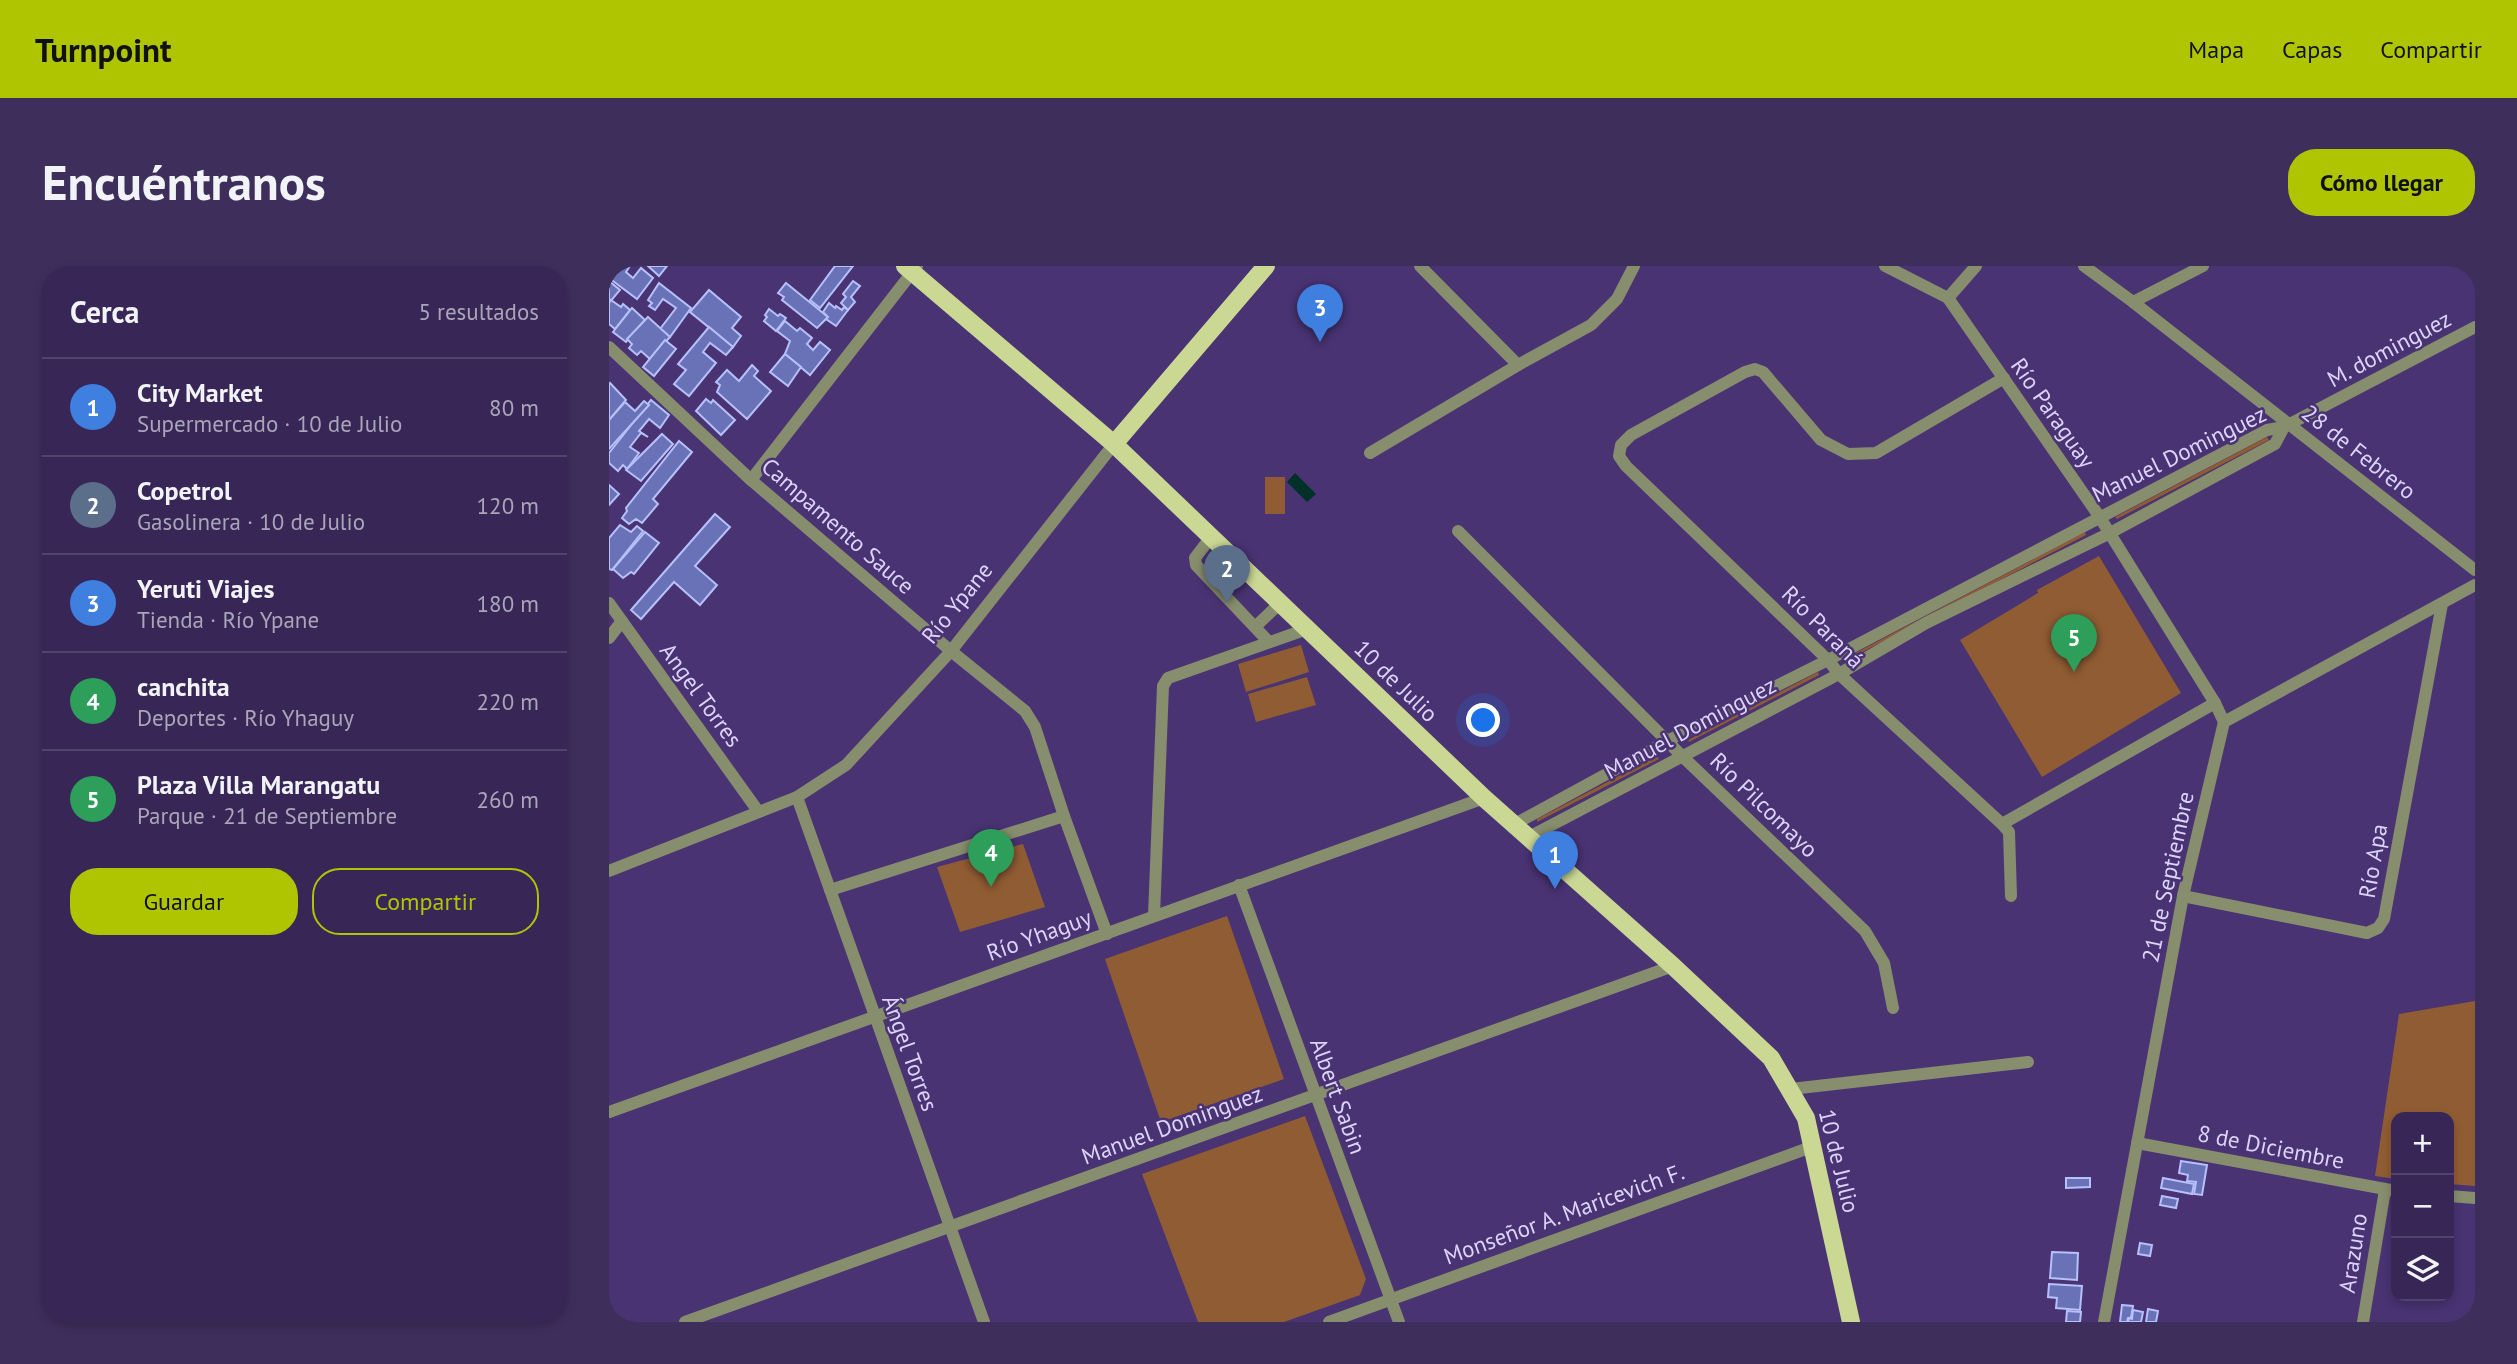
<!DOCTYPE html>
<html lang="es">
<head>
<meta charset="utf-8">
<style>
	body { margin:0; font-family:"PT Sans",sans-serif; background:#3e2e5c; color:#f1f3f6 }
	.controls { position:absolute; right:21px; bottom:21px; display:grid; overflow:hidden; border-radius:14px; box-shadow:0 4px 10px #0003 }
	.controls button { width:63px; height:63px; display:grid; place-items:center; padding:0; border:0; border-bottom:2px solid #51436c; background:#372656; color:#f1f3f6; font:35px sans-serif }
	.you { position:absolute; left:875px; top:455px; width:24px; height:24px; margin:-18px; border:5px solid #fff; border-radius:50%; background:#1a73e8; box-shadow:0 0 0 10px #1a73e833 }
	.badge { display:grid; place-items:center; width:46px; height:46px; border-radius:50%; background:#b0c502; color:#fff; font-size:23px; font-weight:700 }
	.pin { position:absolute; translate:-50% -58px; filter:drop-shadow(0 2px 4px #0008) }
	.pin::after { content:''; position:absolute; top:37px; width:24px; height:21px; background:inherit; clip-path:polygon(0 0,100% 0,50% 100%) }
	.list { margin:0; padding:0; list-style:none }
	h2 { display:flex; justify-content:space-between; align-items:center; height:91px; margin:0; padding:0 28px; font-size:30px }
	h2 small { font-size:23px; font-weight:400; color:#aaa5b9 }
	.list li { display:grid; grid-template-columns:46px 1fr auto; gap:21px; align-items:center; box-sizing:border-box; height:98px; padding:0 28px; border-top:2px solid #51436c }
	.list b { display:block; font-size:26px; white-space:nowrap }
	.list p { margin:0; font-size:23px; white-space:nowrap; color:#aaa5b9 }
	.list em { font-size:23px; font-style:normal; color:#aaa5b9 }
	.actions { display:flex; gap:14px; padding:21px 28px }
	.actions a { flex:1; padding:16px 0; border:2px solid #b0c502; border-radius:28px; text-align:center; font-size:24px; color:#b0c502 }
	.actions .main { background:#b0c502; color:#111 }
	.icon { flex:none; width:38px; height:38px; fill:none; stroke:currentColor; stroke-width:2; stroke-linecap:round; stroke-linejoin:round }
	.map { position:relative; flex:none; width:1866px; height:1056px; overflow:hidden; border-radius:28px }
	header { display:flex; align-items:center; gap:42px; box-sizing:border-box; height:98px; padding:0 35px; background:#b0c502; color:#111 }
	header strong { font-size:33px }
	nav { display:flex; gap:38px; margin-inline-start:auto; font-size:24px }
	.intro { display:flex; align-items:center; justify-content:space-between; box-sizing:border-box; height:168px; padding:0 42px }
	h1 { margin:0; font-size:49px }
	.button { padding:18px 32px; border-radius:28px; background:#b0c502; color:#111; font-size:24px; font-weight:700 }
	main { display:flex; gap:42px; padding:0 42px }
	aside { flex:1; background:#372656; border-radius:28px; box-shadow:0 4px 10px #0003 }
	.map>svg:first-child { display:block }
	.green { fill:#905c33 }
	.water { fill:#003128 }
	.building { fill:#6972b6; stroke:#b6c0fb; stroke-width:2 }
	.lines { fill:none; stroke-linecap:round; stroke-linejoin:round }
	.minor { stroke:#878e6d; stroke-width:12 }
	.major { stroke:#cbd894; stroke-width:18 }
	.labels { text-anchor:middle; stroke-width:5; stroke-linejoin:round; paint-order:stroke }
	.street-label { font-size:23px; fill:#ddd3f9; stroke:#493373 }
</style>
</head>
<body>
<header>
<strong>Turnpoint</strong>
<nav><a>Mapa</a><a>Capas</a><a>Compartir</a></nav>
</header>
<div class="intro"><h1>Encuéntranos</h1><a class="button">Cómo llegar</a></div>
<main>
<aside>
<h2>Cerca<small>5 resultados</small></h2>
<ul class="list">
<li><span class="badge" style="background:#3f7fe0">1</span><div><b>City Market</b><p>Supermercado · 10 de Julio</p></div><em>80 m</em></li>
<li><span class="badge" style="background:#5c6f8a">2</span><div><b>Copetrol</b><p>Gasolinera · 10 de Julio</p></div><em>120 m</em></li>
<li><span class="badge" style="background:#3f7fe0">3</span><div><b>Yeruti Viajes</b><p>Tienda · Río Ypane</p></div><em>180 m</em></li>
<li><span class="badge" style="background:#2e9e5b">4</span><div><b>canchita</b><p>Deportes · Río Yhaguy</p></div><em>220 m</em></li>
<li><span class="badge" style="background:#2e9e5b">5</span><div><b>Plaza Villa Marangatu</b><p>Parque · 21 de Septiembre</p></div><em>260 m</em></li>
</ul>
<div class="actions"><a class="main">Guardar</a><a>Compartir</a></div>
</aside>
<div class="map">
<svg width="1866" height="1056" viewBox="0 0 1866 1056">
	<rect width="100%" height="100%" fill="#493373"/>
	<g class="green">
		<polygon points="1658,171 1660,174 1508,253 1506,251"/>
		<rect x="656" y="211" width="20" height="37"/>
		<polygon points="1476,266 1477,269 1242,392 1239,391"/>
		<polygon points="1490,290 1572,427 1433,511 1351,374 1429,327 1428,324"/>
		<polygon points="692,379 700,406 637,426 629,398"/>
		<polygon points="1209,406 1210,409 1080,476 1079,474"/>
		<polygon points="698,411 707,439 647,456 639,428"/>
		<polygon points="1048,490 1050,493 928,556 928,553"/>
		<polygon points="414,578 436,641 351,666 328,601"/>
		<polygon points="618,650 675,813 552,856 496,693"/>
		<polygon points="1866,735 1866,920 1840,918 1840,851 1787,851 1787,913 1766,910 1790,748"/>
		<polygon points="696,850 757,1013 751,1029 675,1056 589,1056 533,908"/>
	</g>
	<polygon class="water" points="686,207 707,228 698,236 678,216"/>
	<g class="building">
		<polygon points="9,0 21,0 17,6 24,12 32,2 44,12 28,33 0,12"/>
		<polygon points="39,0 58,0 50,10"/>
		<polygon points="226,0 244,0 211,42 201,34"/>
		<polygon points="0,15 11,24 0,37"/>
		<polygon points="244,15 251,20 242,31 246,36 239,44 232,37 237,31 234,28"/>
		<polygon points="50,17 82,42 61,71 51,63 67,42 54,33 46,44 40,40 43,37 39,34"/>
		<polygon points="177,17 219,51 208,62 173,34 175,31 169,27"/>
		<polygon points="100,24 132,51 123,62 132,70 124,81 81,46"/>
		<polygon points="2,34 12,41 14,38 21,44 6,63 0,58 0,37"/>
		<polygon points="220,37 226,42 227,40 233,44 235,41 239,44 227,60 217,53 219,51 214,46"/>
		<polygon points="23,42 36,54 17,76 4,66"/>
		<polygon points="160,43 169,50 171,48 177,52 167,65 155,55 158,51 156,49"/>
		<polygon points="39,51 61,71 41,93 32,85 28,89 20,82 23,78 18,73"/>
		<polygon points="176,55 188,65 191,62 203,72 198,78 204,84 211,76 221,84 201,109 176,88 181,75 168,65"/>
		<polygon points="100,61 124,81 117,89 101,77 94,86 107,97 80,130 65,118 77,104 69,98"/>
		<polygon points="56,74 67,83 45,110 34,101"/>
		<polygon points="176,88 192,101 179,120 161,106"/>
		<polygon points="143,99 149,105 145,110 162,125 138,153 108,126 111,119 107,116 118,104 130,115"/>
		<polygon points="1,117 17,134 0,154 0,118"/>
		<polygon points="97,133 102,137 104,134 126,154 112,169 87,145"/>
		<polygon points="42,134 60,149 51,162 40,153 30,165 39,171 32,167 21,181 30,187 18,203 14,199 9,205 0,197 0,187"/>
		<polygon points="35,135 40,139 0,183 0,154 16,136 26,145"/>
		<polygon points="53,168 64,178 32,215 17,204"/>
		<polygon points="70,175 83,186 44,233 49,238 33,257 27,253 20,258 13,252 18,245 17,242"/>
		<polygon points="0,219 10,228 0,239"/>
		<polygon points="106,248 121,261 86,300 108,319 91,339 65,316 32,353 22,344"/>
		<polygon points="11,259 22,266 28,260 34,265 3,304 0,303 0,272"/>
		<polygon points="36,266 50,277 25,308 22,306 14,312 4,303"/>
		<polygon points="1572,895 1598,899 1593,929 1585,928 1587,916 1578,915 1579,909 1570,907"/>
		<polygon points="1457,912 1481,912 1481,921 1457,922"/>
		<polygon points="1554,912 1585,918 1583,928 1552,922"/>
		<polygon points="1553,930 1569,933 1567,942 1551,939"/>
		<polygon points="1531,977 1543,979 1541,990 1529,988"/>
		<polygon points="1443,986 1469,987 1468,1014 1441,1012"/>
		<polygon points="1440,1018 1473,1020 1471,1044 1447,1042 1448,1032 1439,1031"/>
		<polygon points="1513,1039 1524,1040 1522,1052 1519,1052 1518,1056 1511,1056"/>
		<polygon points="1539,1043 1549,1045 1547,1056 1537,1056"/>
		<polygon points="1524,1044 1534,1046 1532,1056 1519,1056 1520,1052 1523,1053"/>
		<polygon points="1458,1045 1472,1046 1471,1056 1457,1056"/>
	</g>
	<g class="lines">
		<g class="minor">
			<polyline points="811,0 909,99"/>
			<polyline points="1276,0 1339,32 1490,250 1606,437 1615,456"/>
			<polyline points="1475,0 1524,36 1866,304"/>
			<polyline points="1339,32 1367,0"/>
			<polyline points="1524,36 1594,0"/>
			<polyline points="0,81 142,214 342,385 416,445 426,461 455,550 498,668"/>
			<polyline points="1395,112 1267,187 1239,188 1212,174 1154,106 1146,103 1136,106 1022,169 1012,179 1010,190 1017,200 1219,394 1230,408 1393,558 1400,566 1402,630"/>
			<polyline points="761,187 909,99 982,59 1008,33 1025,0"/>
			<polyline points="142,214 308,0"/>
			<polyline points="849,265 1073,490 1256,665 1275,697 1284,742"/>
			<polyline points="602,271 586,292 587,299 660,376"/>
			<polyline points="0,337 149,545"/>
			<polyline points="646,361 670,338"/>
			<polyline points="0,372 13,355"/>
			<polyline points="188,531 375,1056"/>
			<polyline points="1393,558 1606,437"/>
			<polyline points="904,559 1060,474 1219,394 1658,164 1675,161 1866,61"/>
			<polyline points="918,572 1230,408 1317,357 1501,267 1666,178 1675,161"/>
			<polyline points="0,605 188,531 237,499 342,385 505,178"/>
			<polyline points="630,619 790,1056"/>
			<polyline points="221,624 455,550"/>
			<polyline points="1574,630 1758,667 1769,662 1775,653 1833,338"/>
			<polyline points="545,650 554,420 559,412 698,363"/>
			<polyline points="1182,823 1419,796"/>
			<polyline points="0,846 875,532"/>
			<polyline points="1528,877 1787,925"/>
			<polyline points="1840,930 1866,932"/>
			<polyline points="76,1056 1064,700"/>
			<polyline points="720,1056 1205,880"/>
			<polyline points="1495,1056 1574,630 1615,456 1866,319"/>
			<polyline points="1754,1056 1776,924"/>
		</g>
		<g class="major">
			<polyline points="296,0 505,178 875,532 1064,700 1162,792 1197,852 1242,1056"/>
			<polyline points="505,178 657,0"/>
		</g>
	</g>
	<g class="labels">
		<g class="street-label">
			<text transform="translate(1780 83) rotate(-28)" y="8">M. dominguez</text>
			<text transform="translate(1444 147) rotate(55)" y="8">Río Paraguay</text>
			<text transform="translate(1750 186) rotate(38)" y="8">28 de Febrero</text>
			<text transform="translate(1570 188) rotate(-26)" y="8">Manuel Dominguez</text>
			<text transform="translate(229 260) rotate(41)" y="8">Campamento Sauce</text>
			<text transform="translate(348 337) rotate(-51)" y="8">Río Ypane</text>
			<text transform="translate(1214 361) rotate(45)" y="8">Río Paraná</text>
			<text transform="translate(787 415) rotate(44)" y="8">10 de Julio</text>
			<text transform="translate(92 429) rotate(54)" y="8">Angel Torres</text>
			<text transform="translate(1081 462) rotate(-28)" y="8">Manuel Dominguez</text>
			<text transform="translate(1155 539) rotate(44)" y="8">Río Pilcomayo</text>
			<text transform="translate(1764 595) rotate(-80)" y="8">Río Apa</text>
			<text transform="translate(1559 611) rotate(-78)" y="8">21 de Septiembre</text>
			<text transform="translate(430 669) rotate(-20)" y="8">Río Yhaguy</text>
			<text transform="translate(301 787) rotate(70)" y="8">Ángel Torres</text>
			<text transform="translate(729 830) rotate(70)" y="8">Albert Sabin</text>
			<text transform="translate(563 859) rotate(-20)" y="8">Manuel Dominguez</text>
			<text transform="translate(1662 881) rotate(11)" y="8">8 de Diciembre</text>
			<text transform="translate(1230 895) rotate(76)" y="8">10 de Julio</text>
			<text transform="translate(955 948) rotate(-20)" y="8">Monseñor A. Maricevich F.</text>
			<text transform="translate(1744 987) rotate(-81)" y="8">Arazuno</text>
		</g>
	</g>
</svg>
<div class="controls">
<button>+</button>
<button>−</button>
<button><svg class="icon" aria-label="layers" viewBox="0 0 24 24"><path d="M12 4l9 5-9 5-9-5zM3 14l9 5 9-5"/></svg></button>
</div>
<div class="you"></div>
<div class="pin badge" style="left:946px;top:623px;background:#3f7fe0">1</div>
<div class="pin badge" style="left:618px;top:337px;background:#5c6f8a">2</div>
<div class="pin badge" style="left:711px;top:76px;background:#3f7fe0">3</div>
<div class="pin badge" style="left:382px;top:621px;background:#2e9e5b">4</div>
<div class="pin badge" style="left:1465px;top:406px;background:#2e9e5b">5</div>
</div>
</main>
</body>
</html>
